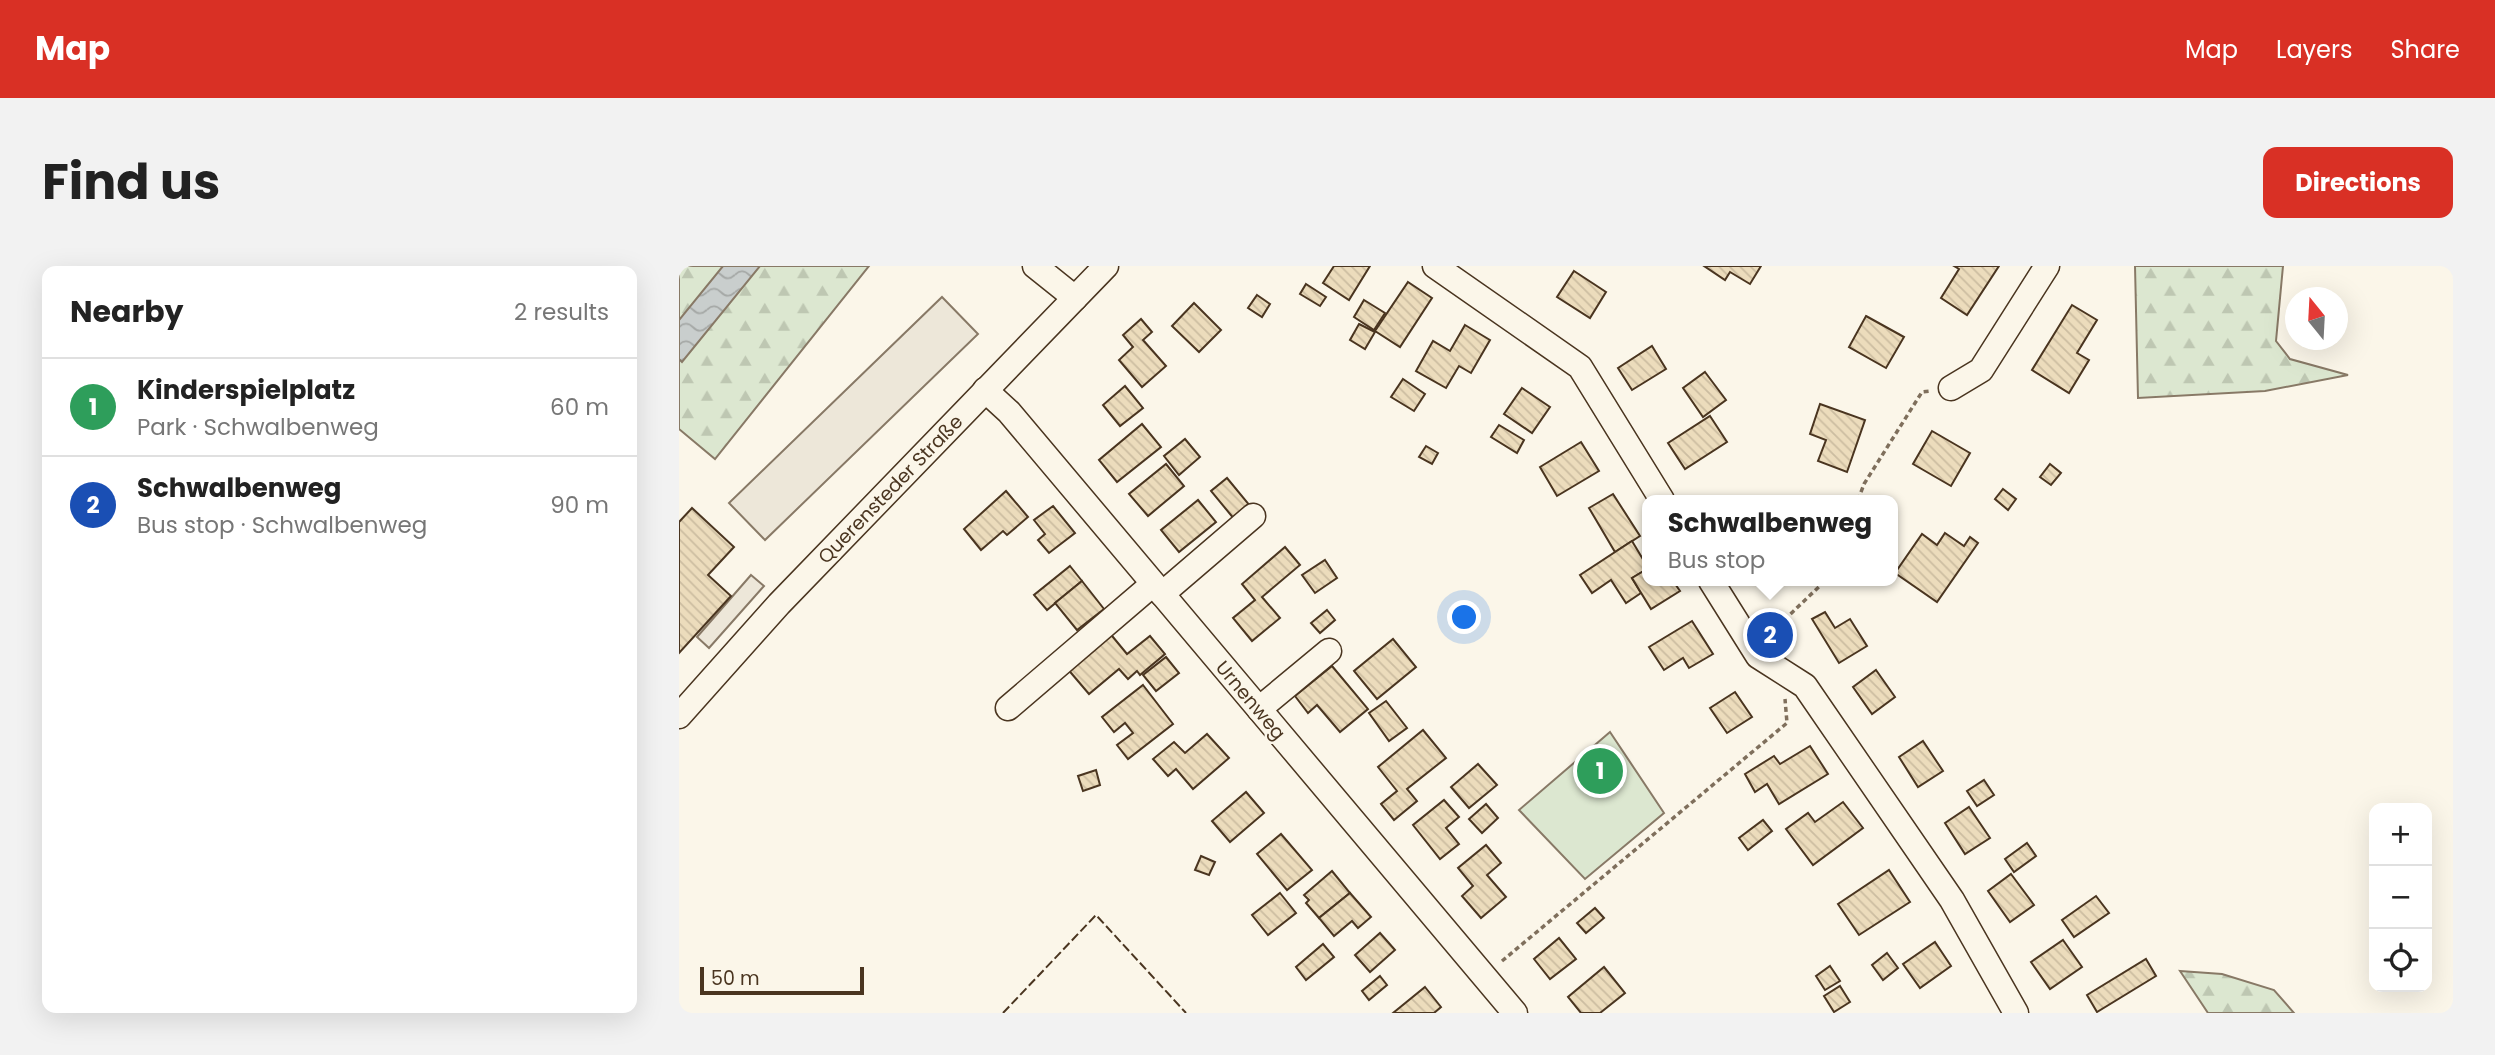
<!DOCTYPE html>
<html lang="en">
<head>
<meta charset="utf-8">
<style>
	body { margin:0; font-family:Poppins,sans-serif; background:#f2f2f2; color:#222 }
	.controls { position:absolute; right:21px; bottom:21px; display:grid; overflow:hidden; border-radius:14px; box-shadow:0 7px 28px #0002 }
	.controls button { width:63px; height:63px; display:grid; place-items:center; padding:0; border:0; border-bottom:2px solid #e0e0e0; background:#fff; color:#222; font:35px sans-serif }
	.compass { position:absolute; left:1606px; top:21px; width:63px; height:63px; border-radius:50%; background:#fff; box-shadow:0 7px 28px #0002; rotate:342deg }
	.scale { position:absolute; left:21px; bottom:18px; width:164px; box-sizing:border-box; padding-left:7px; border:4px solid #4a3520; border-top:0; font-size:19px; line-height:24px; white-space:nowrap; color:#4a3520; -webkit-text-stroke:5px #fbf6e9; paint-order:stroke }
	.you { position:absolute; left:786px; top:352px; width:24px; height:24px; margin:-18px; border:5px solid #fff; border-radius:50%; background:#1a73e8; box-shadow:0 0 0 10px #1a73e833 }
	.badge { display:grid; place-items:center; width:46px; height:46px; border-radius:50%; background:#d93025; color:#fff; font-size:23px; font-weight:700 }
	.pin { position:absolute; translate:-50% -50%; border:4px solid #fff; box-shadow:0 2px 7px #0006 }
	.popup { position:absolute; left:963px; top:229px; width:256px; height:91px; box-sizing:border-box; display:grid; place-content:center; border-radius:14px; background:#fff; filter:drop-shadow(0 2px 5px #0005); font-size:23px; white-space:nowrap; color:#767676 }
	.popup b { font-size:26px; color:#222 }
	.popup::after { content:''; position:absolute; left:50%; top:100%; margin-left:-14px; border:14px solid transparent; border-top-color:#fff }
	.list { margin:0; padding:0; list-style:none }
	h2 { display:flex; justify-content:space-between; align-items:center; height:91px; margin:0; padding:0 28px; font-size:30px }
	h2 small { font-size:23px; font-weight:400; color:#767676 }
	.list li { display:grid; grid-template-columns:46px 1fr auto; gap:21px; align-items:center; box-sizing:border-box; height:98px; padding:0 28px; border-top:2px solid #e0e0e0 }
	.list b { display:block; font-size:26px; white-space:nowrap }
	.list p { margin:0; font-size:23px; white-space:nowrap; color:#767676 }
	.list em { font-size:23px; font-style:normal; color:#767676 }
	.icon { flex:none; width:38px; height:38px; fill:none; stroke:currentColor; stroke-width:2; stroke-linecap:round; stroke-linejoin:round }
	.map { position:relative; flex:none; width:1774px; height:747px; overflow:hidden; border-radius:14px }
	header { display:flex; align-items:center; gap:42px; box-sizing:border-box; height:98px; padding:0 35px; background:#d93025; color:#fff }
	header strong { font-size:33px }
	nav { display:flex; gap:38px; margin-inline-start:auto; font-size:24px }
	.intro { display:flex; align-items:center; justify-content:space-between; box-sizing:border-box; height:168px; padding:0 42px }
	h1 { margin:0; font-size:49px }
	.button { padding:18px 32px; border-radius:14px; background:#d93025; color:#fff; font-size:24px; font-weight:700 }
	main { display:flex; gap:42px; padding:0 42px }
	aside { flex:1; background:#fff; border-radius:14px; box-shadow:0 7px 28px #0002 }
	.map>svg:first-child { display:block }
	.forest { fill:url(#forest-firs); stroke:#887966; stroke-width:2 }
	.park { fill:#dce7d0; stroke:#887966; stroke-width:2 }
	.parking { fill:#ede7d9; stroke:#887966; stroke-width:2 }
	.water { fill:url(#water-waves); stroke:#887966; stroke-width:2 }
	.building { fill:url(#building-back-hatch); stroke:#4a3520; stroke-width:2 }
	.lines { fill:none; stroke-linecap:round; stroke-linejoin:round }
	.minor-casing { stroke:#4a3520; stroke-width:27 }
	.path { stroke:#7f6f5c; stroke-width:3.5; stroke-dasharray:5 3.5; stroke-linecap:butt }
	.minor { stroke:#fbf6e9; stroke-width:24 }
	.fence { stroke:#4a3520; stroke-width:2; stroke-dasharray:9 3.5; stroke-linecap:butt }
	.labels { text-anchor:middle; stroke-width:5; stroke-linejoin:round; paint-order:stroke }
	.street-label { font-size:19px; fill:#4a3520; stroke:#fbf6e9 }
</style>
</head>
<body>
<header>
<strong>Map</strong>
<nav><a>Map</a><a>Layers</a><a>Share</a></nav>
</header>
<div class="intro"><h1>Find us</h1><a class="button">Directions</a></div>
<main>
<aside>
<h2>Nearby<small>2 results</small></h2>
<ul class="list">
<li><span class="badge" style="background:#2e9e5b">1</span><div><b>Kinderspielplatz</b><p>Park · Schwalbenweg</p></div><em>60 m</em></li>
<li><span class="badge" style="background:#1a4fb4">2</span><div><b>Schwalbenweg</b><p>Bus stop · Schwalbenweg</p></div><em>90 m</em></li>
</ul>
</aside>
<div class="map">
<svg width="1774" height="747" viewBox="0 0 1774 747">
	<defs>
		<pattern id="forest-firs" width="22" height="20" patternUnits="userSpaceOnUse" patternTransform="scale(1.75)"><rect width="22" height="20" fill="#dce7d0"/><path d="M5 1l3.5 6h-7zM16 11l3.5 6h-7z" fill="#bec7b2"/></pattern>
		<pattern id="water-waves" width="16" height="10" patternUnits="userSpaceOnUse" patternTransform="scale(1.75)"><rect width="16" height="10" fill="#c9cecd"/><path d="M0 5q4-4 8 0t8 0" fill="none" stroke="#a5a8a6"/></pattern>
		<pattern id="building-back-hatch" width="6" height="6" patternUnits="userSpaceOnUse" patternTransform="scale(1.75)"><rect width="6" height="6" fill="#ecdcbc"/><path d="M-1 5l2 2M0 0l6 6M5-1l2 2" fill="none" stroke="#ccbda1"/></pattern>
	</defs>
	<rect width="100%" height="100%" fill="#fbf6e9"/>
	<g class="forest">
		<polygon points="0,0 190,0 36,193 0,163"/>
		<polygon points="1456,0 1604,0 1597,75 1611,93 1669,109 1586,125 1459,132"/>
		<polygon points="1501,705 1543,708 1595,724 1615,747 1529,747"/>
	</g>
	<polygon class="park" points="931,466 985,547 906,613 840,544"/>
	<g class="parking">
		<polygon points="263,31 299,68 86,274 50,237"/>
		<polygon points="72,309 85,320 30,382 18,371"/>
	</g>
	<polygon class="water" points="44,0 81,0 3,96 0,93 0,54"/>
	<g class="building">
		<polygon points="655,0 691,0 670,34 644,17"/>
		<polygon points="1025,0 1082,0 1071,18 1051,6 1046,14"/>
		<polygon points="1275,0 1320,0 1288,49 1262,32 1280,3"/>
		<polygon points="895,5 927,26 911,52 878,31"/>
		<polygon points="729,16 753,32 721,81 696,65"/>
		<polygon points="627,18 647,31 641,40 621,28"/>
		<polygon points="578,29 591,38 583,51 569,42"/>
		<polygon points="685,34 706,47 695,64 675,51"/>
		<polygon points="515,37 542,64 520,86 493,60"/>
		<polygon points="1393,39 1418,54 1398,87 1410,94 1390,127 1353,104"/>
		<polygon points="1187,50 1225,71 1207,102 1170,81"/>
		<polygon points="462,53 473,66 464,74 487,100 463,121 440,94 454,81 444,69"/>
		<polygon points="680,58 696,66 686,83 671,74"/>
		<polygon points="786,59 811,74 792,107 780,100 767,122 737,105 754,75 771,85"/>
		<polygon points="973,80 987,103 953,124 939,102"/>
		<polygon points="1026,106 1047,134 1024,151 1004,122"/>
		<polygon points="724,113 746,128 735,145 712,131"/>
		<polygon points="446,120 464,142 441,160 424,139"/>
		<polygon points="843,122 871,141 853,167 825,148"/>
		<polygon points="1141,138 1186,154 1168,206 1139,195 1147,174 1131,168"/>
		<polygon points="1031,150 1048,176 1006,203 989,177"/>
		<polygon points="463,158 482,181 438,216 420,194"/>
		<polygon points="820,159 845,174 838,187 812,171"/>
		<polygon points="1253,165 1291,187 1272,220 1234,198"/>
		<polygon points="506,173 521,191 500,209 485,190"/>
		<polygon points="902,176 920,205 878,230 861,201"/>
		<polygon points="747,180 759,187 753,198 740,191"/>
		<polygon points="487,198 505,220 469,250 450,228"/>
		<polygon points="1371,198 1382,207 1372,219 1361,211"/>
		<polygon points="548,212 572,241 556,254 532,225"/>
		<polygon points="1324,223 1337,233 1329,244 1316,233"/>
		<polygon points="327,225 349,251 328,269 324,265 302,284 285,263"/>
		<polygon points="934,228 961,270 936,286 910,242"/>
		<polygon points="519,234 537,256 500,286 482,264"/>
		<polygon points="374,240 396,267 370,287 359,274 366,268 355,254"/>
		<polygon points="13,242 55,281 29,309 52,330 0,387 0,256"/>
		<polygon points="1266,267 1285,280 1291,271 1299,277 1258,336 1216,307 1243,268 1258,279"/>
		<polygon points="953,275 968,300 968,303 953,312 962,327 947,337 932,314 913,327 901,309"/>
		<polygon points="606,281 621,299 583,331 601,352 573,375 554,352 576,334 563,318"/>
		<polygon points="646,294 658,312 636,327 623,309"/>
		<polygon points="391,300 403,315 368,344 355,329"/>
		<polygon points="968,303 968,315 994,315 1001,325 972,343 953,312"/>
		<polygon points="403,315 425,343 398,364 376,337"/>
		<polygon points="648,344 656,354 641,367 632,357"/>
		<polygon points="1146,346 1156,362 1171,353 1188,380 1160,397 1133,353"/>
		<polygon points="1013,355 1034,388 1010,402 1004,392 985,404 970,381"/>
		<polygon points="1090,358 1095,366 1084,373 1079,365"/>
		<polygon points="429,365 448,388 471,370 486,388 461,409 458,405 449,413 440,403 410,428 387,401"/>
		<polygon points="714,373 737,401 698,433 675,405"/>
		<polygon points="487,391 500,407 477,425 464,409"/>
		<polygon points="653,400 689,443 661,466 638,439 629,447 616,430"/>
		<polygon points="1197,404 1216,431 1193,448 1174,421"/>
		<polygon points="464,419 494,458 449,493 438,479 454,467 446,457 435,466 423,451"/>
		<polygon points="1056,426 1073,451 1048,467 1031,442"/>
		<polygon points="707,435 728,462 710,475 690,447"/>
		<polygon points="744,464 767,492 728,523 738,535 715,554 702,538 718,525 699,501"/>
		<polygon points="528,468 550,492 514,523 497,503 489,510 474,493 495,476 506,487"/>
		<polygon points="1244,475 1264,505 1239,521 1220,491"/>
		<polygon points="1131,480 1149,508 1100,538 1088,518 1076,526 1066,508 1095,490 1101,498"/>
		<polygon points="799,498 818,519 790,542 772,521"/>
		<polygon points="417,504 421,519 404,525 399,510"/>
		<polygon points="1305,514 1315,529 1298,540 1288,525"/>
		<polygon points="567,526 585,547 551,576 533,555"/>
		<polygon points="765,534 780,551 767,562 780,578 761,593 734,559"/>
		<polygon points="1164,536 1184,562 1134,599 1107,563 1129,547 1136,556"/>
		<polygon points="807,538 819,552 803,567 790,553"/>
		<polygon points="1290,541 1311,572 1286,588 1266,557"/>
		<polygon points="1084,554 1093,565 1069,584 1060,572"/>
		<polygon points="602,568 633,604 608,624 578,588"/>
		<polygon points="1348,577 1357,590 1335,606 1326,593"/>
		<polygon points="807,579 822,597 808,609 827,631 802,652 783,630 794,620 779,602"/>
		<polygon points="522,590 536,596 530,609 516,604"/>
		<polygon points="1210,604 1231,636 1180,669 1159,638"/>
		<polygon points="653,605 671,627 640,652 627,637 630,634 625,629"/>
		<polygon points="1332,608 1355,639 1331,656 1309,625"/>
		<polygon points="601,627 617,647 589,669 573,649"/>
		<polygon points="671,627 692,651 679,662 673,655 655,670 640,652"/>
		<polygon points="1417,630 1430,647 1395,671 1383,654"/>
		<polygon points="916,642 925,652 907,667 898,657"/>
		<polygon points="701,667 716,684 691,706 676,689"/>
		<polygon points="880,672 897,693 871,713 855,693"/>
		<polygon points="1384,674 1403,701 1371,723 1352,696"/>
		<polygon points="1256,676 1272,700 1241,722 1224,698"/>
		<polygon points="644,678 655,691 627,714 617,701"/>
		<polygon points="1208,687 1219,702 1204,714 1193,699"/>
		<polygon points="1467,693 1477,710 1418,746 1408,729"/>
		<polygon points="1151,700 1161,715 1146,724 1137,710"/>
		<polygon points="925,701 946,727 921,747 902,747 889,731"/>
		<polygon points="701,710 708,719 690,734 683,725"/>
		<polygon points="1161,720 1171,736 1155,746 1145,730"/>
		<polygon points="746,721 762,741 755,747 714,747"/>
	</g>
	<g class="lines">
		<defs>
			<g id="minor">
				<polyline points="356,0 396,32"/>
				<polyline points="756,0 901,101 983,234"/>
				<polyline points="1272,122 1302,104 1368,0"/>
				<polyline points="306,124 330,146 836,747"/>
				<polyline points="1032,315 1079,390 1126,420 1273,634 1337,747"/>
				<polyline points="483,328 574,250"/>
				<polyline points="329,442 474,318"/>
				<polyline points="580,443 650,385"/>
				<polyline points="0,450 100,338 427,0"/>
			</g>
		</defs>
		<use href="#minor" class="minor-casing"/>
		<g class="path">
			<polyline points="1179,234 1185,218 1243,126 1251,125"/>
			<polyline points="1101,377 1100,359 1146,315"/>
			<polyline points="823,695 1108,457 1106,433"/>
		</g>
		<use href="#minor" class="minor"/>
		<polyline class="fence" points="324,747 417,649 507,747"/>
	</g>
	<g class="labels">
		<g class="street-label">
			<text transform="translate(211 223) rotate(-46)" y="7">Querensteder Straße</text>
			<text transform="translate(572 434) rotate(50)" y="7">Urnenweg</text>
		</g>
	</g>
</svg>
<div class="controls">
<button>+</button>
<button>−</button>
<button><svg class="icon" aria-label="locate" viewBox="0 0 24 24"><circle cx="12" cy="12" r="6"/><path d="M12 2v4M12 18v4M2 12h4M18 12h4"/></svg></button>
</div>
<svg class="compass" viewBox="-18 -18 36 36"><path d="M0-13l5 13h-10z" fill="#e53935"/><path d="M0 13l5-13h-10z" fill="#767676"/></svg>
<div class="scale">50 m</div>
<div class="you"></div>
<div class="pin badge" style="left:921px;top:505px;background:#2e9e5b">1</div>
<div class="pin badge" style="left:1091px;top:369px;background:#1a4fb4">2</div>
<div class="popup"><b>Schwalbenweg</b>Bus stop</div>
</div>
</main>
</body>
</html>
